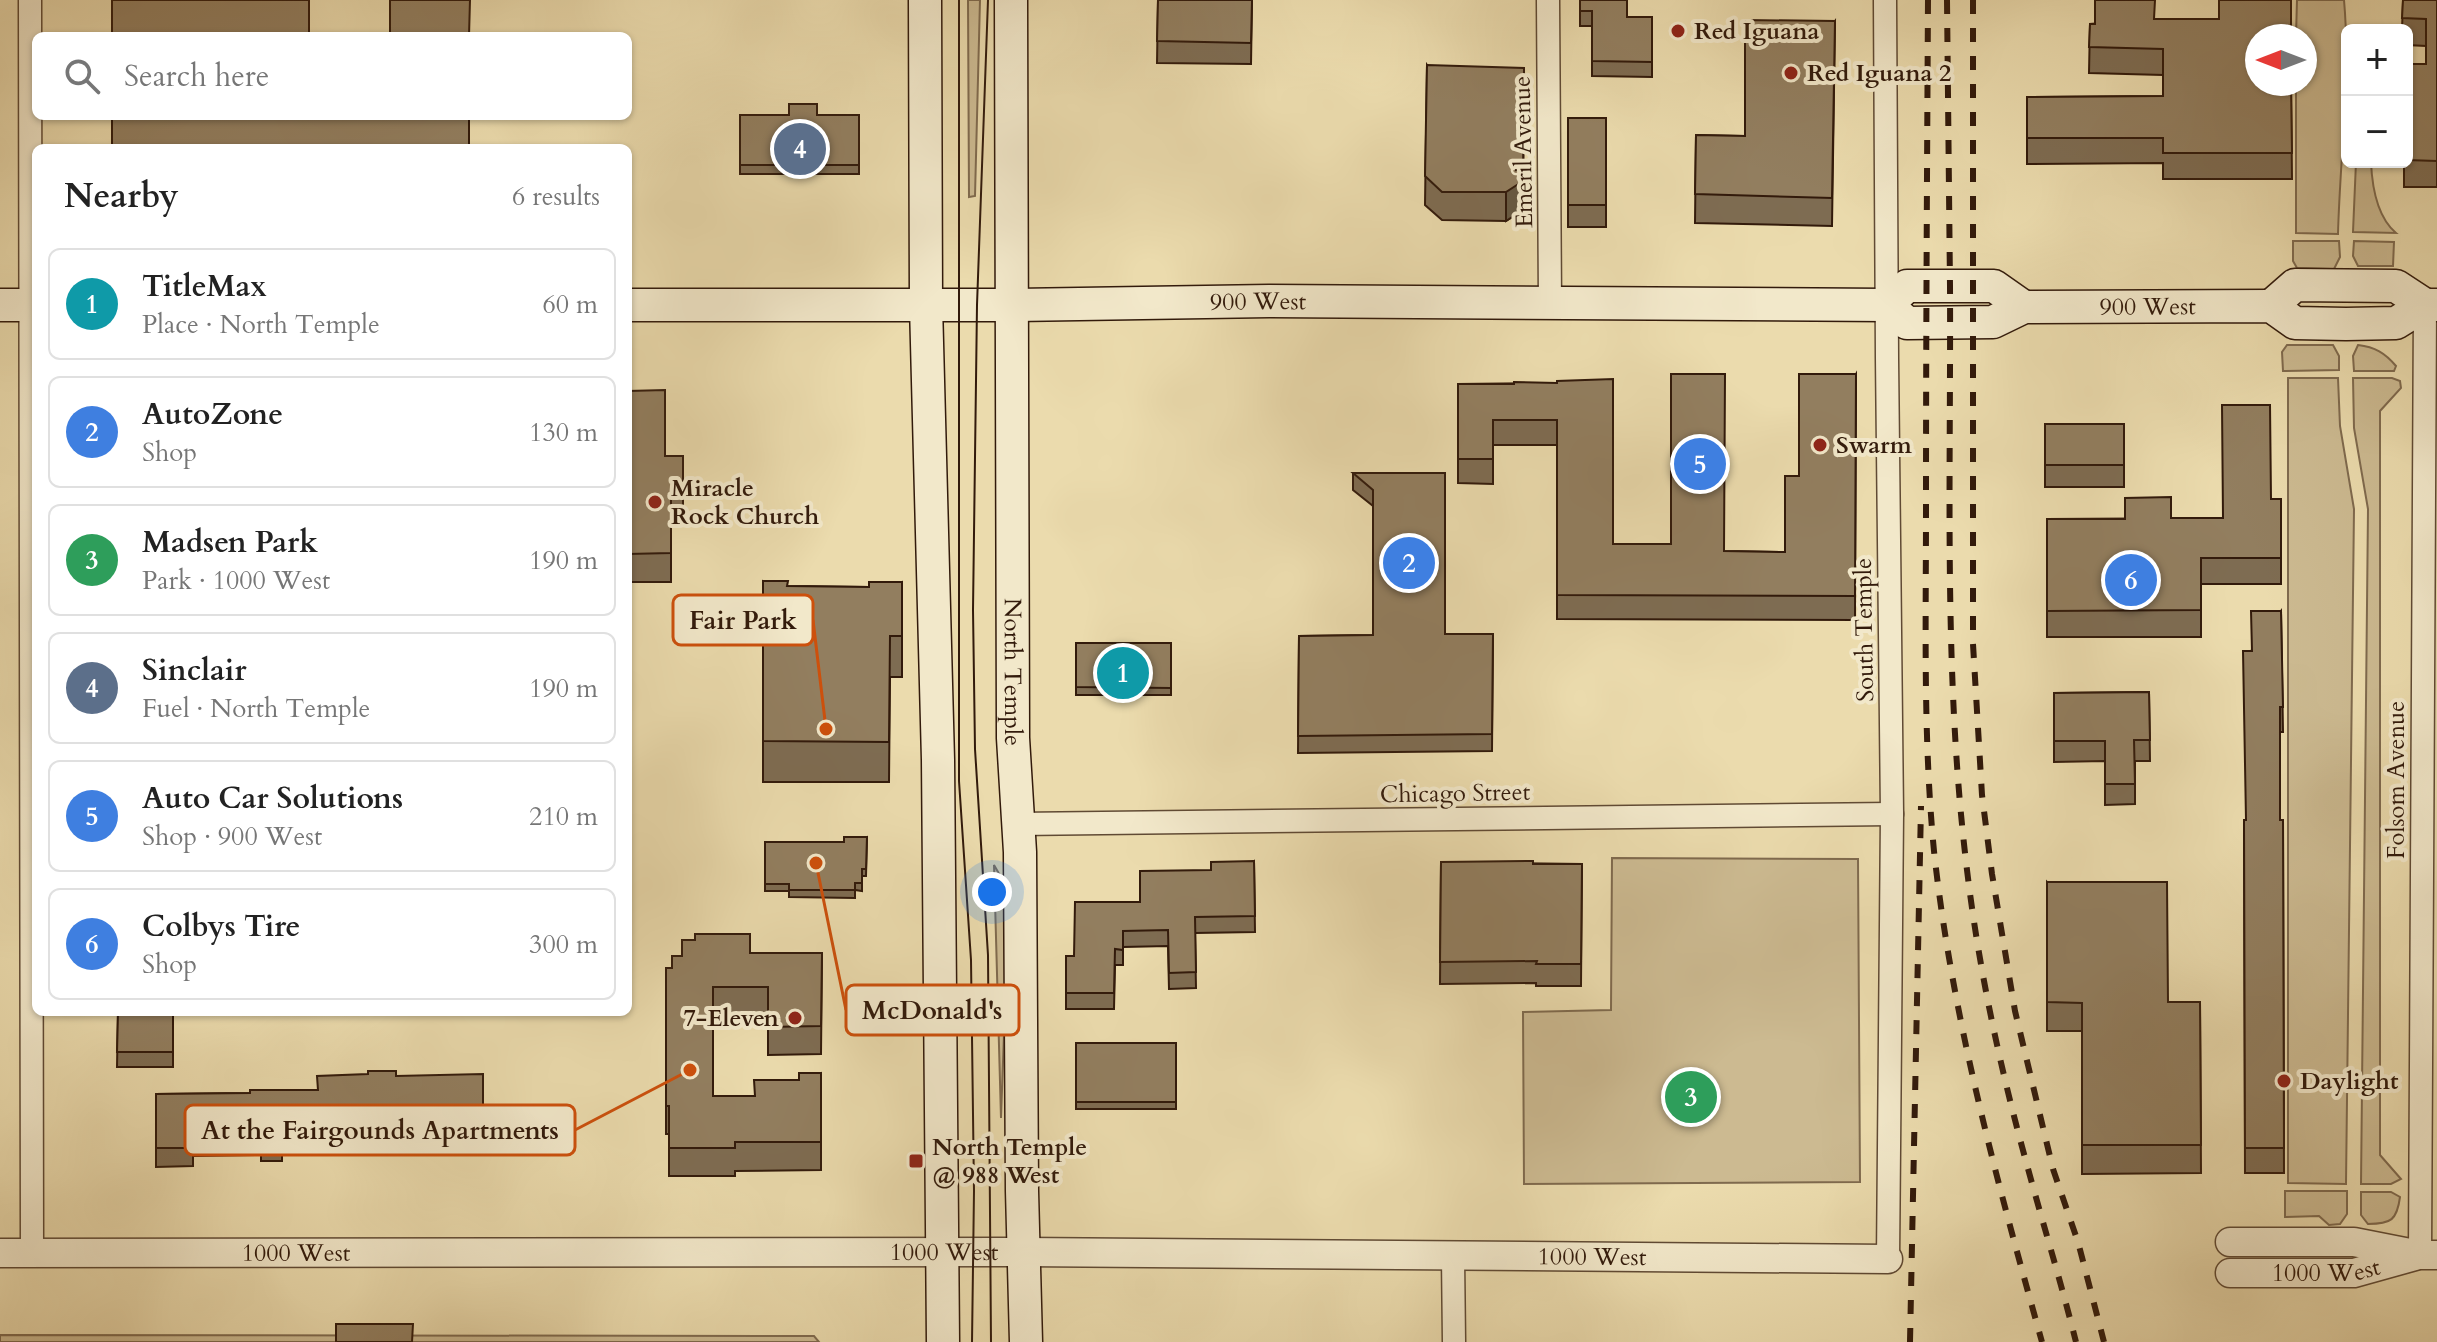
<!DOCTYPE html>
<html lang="en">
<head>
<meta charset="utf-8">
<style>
	body { margin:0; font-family:Cardo,serif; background:#f6f6f6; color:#222 }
	.controls { position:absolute; right:24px; top:24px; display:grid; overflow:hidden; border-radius:12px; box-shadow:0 2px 6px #0004 }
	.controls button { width:72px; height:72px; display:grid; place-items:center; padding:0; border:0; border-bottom:2px solid #e0e0e0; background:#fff; color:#222; font:40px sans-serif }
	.compass { position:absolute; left:2245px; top:24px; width:72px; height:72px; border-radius:50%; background:#fff; box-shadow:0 2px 6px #0004; rotate:270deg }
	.you { position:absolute; left:992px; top:892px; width:28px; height:28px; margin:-20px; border:6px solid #fff; border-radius:50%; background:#1a73e8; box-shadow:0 0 0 12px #1a73e833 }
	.badge { display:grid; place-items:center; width:52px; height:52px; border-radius:50%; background:#0f766e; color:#fff; font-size:26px; font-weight:700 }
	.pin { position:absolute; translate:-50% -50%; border:4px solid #fff; box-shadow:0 2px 8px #0006 }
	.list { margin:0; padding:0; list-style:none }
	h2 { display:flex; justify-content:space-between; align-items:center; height:104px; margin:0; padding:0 32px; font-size:34px }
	h2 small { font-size:26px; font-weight:400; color:#767676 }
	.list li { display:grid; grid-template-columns:52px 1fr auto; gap:24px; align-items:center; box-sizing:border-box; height:112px; margin:0 16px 16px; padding:0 16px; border:2px solid #e0e0e0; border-radius:12px }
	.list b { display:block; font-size:30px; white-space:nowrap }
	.list p { margin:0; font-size:26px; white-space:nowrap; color:#767676 }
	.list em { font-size:26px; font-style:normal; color:#767676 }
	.icon { flex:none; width:44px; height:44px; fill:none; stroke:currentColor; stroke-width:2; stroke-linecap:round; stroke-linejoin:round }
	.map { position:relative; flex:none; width:2437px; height:1342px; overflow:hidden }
	.search { position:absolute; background:#fff; box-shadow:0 2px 6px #0004; left:32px; top:32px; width:600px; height:88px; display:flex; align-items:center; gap:20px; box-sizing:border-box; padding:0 28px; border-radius:12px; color:#767676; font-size:30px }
	.panel { position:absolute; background:#fff; box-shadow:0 2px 6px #0004; left:32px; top:144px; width:600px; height:872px; border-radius:12px }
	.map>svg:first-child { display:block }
	.green { fill:#ccba91; stroke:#7f6a4e; stroke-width:2 }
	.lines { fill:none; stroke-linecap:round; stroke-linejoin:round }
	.minor-casing { stroke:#604a34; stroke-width:25 }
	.tertiary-casing { stroke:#604a34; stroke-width:31 }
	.secondary-casing { stroke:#321a0b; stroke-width:35 }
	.minor { stroke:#f2e8ca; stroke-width:22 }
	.tertiary { stroke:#f2e8ca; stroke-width:28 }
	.secondary { stroke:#f2e8ca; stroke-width:32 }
	.tram { stroke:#321a0b; stroke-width:2 }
	.rail { stroke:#321a0b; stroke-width:6; stroke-dasharray:14 14; stroke-linecap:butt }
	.wall { fill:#7e6c52; stroke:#321a0b; stroke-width:2 }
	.shaded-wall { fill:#665842; stroke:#321a0b; stroke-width:2 }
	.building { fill:#927e5f; stroke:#321a0b; stroke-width:2 }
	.poi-dot { fill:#8f2418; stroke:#f2e8ca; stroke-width:3 }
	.labels { text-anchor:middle; stroke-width:8; stroke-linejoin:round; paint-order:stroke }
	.poi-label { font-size:24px; font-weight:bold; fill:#321a0b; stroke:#f2e8ca; text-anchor:start }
	.street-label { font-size:24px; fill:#321a0b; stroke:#f2e8ca }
	.leader { fill:none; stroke:#cd500c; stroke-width:3 }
	.callout-dot { fill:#cd500c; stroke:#f2e8ca; stroke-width:3 }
	.callout { fill:#f2e8ca; stroke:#cd500c; stroke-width:3 }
	.callout-label { font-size:26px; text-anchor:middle; font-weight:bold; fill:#321a0b }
</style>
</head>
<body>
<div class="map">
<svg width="2437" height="1342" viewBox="0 0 2437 1342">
	<rect width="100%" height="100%" fill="#ebdbad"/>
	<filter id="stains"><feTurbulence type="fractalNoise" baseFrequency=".0025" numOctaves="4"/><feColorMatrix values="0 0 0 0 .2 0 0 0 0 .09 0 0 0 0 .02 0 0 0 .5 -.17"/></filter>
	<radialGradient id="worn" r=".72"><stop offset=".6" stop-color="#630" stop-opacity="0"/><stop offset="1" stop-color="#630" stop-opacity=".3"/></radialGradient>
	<g class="green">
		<polygon points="968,0 980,0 975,196 969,197"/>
		<path d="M2297 0H2344C2351 78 2340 155 2338 234L2296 233V84H2305V36H2296Z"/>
		<path d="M2356 162H2371C2372 186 2376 216 2396 233L2353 232Z"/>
		<polygon points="2293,241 2339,241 2340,257 2334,269 2297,268 2293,261"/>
		<polygon points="2354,241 2394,242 2393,266 2358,266 2353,256"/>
		<polygon points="2287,345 2333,345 2339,356 2339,370 2283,371 2282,352"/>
		<path d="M2358 345C2375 347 2385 353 2396 366L2394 371H2354L2353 356Z"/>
		<polygon points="2288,378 2338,378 2340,426 2354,509 2346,1184 2288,1183"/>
		<polygon points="2353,378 2392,378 2400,381 2401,388 2380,411 2380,1155 2401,1179 2391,1184 2361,1184 2368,509 2354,428"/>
		<polygon points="1612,858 1858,859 1860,1182 1524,1184 1523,1012 1611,1010"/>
		<polygon points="994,865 1005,884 1005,1006 1001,1118"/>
		<polygon points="2285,1191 2347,1191 2347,1214 2340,1224 2329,1225 2319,1216 2285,1217"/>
		<path d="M2361 1192H2391L2400 1197C2397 1220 2391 1224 2368 1224L2361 1215Z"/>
		<polygon points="0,1335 814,1336 819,1342 0,1342"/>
	</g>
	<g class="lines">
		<defs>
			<g id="minor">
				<polyline points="30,0 32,1253"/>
				<polyline points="1548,0 1550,304"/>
				<polyline points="1885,0 1887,358 1892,814 1888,1259"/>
				<polyline points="1018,824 1892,814"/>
				<polyline points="2420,1255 2425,305"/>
				<polyline points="1453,1257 1454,1342"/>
			</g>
			<g id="tertiary">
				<polyline points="2230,1242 2354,1242 2420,1255 2437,1255"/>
				<path id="s1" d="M0 1253 1023 1252 1888 1259"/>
				<path id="s2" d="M2230 1273H2354L2415 1256"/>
			</g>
			<g id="secondary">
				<polyline points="925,0 926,305 938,760 943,1342"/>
				<path id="s3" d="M1011 0 1013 738 1020 852 1022 1191 1026 1342"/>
				<polyline points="0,305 36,305"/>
				<path id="s4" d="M628 305H1014L1269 301 1887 305 1907 323 1993 322 2024 307 2271 306 2295 323 2346 324 2396 323 2425 305H2437"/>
				<polyline points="1887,305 1907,286 1994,286 2024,307"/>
				<polyline points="2271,306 2295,285 2396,286 2425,305"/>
			</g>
		</defs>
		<use href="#minor" class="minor-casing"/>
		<use href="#tertiary" class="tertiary-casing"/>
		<use href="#secondary" class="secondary-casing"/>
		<use href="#minor" class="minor"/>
		<use href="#tertiary" class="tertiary"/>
		<use href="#secondary" class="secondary"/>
		<g class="tram">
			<polyline points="959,0 959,781 971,960 974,1191 972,1342"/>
			<polyline points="988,0 977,305 973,610 975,749 988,955 991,1342"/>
		</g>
		<g class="rail">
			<path d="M1928 0C1927 170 1926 340 1926 511 1926 624 1923 737 1934 851 1952 1018 1997 1181 2042 1342"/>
			<path d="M1947 0C1948 95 1949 191 1950 286 1951 484 1943 681 1968 878 1980 975 2001 1071 2027 1165 2043 1224 2061 1282 2076 1342"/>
			<polyline points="1973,0 1973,644 1982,795 1992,874 2015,1011 2053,1169 2078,1242 2104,1342"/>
			<polyline points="1910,1342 1921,806"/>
		</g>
	</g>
	<g class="wall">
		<polygon points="1158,0 1252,0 1251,64 1157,63"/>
		<polygon points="1580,0 1627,17 1652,17 1652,77 1592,76 1592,26 1580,26"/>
		<polygon points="2403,0 2437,0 2437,187 2404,187 2404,162 2407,162 2407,64 2426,64 2426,46 2407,45 2407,30 2402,30"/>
		<polygon points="2155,19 2291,84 2292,179 2163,179 2163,163 2027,164 2027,97 2163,96 2163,75 2089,73 2090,24"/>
		<polygon points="1835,21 1832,226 1695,223 1696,135 1745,136"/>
		<polygon points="1427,65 1523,210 1506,221 1442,220 1425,205"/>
		<rect x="740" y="115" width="119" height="59"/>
		<rect x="1568" y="118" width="38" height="109"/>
		<polygon points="1856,374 1855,620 1557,619 1557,445 1493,445 1493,484 1458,483 1458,384 1557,383 1613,544 1724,551 1785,552 1799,476"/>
		<polygon points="628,391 665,456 683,456 683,519 671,520 671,582 628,582"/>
		<rect x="2045" y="424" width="79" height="63"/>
		<polygon points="1353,473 1445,473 1445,634 1493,634 1492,751 1298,753 1299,636 1373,635 1373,506 1353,490"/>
		<polygon points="2271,499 2281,499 2281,584 2201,584 2201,637 2047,637 2047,519 2223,518"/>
		<polygon points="763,581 788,586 869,587 902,582 902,677 890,677 889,782 763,782"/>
		<polygon points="2281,611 2283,732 2280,732 2280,820 2283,820 2284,1173 2245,1173 2244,820 2246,820 2251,651"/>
		<rect x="1076" y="643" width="95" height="52"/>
		<polygon points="2149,692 2150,761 2135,761 2135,804 2105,805 2105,761 2054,762 2054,693"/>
		<polygon points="867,837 866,876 862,876 862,891 855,890 855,898 789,897 789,891 765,891 765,842 844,842"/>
		<polygon points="1254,861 1255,932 1195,933 1196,988 1169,989 1168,946 1123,947 1123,965 1115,965 1114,1009 1066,1009 1066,956 1074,956 1140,902"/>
		<polygon points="1441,862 1582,864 1581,986 1536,986 1536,983 1440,984"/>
		<polygon points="2047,882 2168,1002 2200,1002 2201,1173 2082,1174 2082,1031 2047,1031"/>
		<polygon points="750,953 822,953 821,1054 768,1055 768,1015 713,1015 713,1096 755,1096 799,1080 821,1073 821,1170 735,1171 735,1176 669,1176 669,1134 666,1134 666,968 672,968"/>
		<polygon points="118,1012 173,1012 173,1067 117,1067"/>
		<rect x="1076" y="1043" width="100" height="66"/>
		<polygon points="396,1076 483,1132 483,1151 402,1149 402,1139 369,1140 369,1137 295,1139 295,1152 282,1152 282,1161 261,1161 261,1155 193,1156 193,1166 156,1167 156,1094 250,1093 317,1090"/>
	</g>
	<polygon class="shaded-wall" points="1524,68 1523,210 1506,221 1506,192"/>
	<g class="building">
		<rect x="112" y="0" width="197" height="36"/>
		<polygon points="390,0 470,0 469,36 390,36"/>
		<polygon points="1158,0 1252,0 1251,43 1157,41"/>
		<polygon points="1580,0 1627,0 1627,17 1652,17 1652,62 1592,61 1592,11 1580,11"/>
		<polygon points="2095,0 2155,0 2154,19 2219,19 2219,0 2291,0 2291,36 2257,36 2257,84 2291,84 2292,153 2163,153 2163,138 2027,138 2027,97 2163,96 2163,49 2089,47 2090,24 2095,24"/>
		<polygon points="2403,0 2437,0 2437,161 2407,160 2407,64 2426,64 2426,19 2402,18"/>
		<polygon points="1745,20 1835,21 1832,198 1695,194 1696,135 1745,136"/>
		<polygon points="1427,65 1524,68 1523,181 1506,192 1442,192 1425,176"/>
		<polygon points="789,104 817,104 817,115 859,115 859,165 740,165 740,115 789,115"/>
		<rect x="112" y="116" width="357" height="32"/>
		<rect x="1568" y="118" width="38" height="87"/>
		<polygon points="1671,374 1725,374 1724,551 1785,552 1785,476 1799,476 1799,374 1856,374 1855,596 1557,595 1557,420 1493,420 1493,459 1458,459 1458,384 1514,384 1514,382 1557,383 1557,381 1613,379 1613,544 1671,544"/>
		<polygon points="665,390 665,456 683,456 683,491 671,491 671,553 628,554 628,391"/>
		<polygon points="2222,405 2270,405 2271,499 2281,499 2281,558 2201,558 2201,610 2047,611 2047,519 2125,519 2125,498 2171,497 2171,518 2223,518"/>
		<rect x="2045" y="424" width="79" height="41"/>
		<polygon points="1353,473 1445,473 1445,634 1493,634 1492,734 1298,736 1299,636 1373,635 1373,490"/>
		<polygon points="763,581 788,581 787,586 869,587 869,582 902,582 902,636 890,636 889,742 763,741"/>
		<polygon points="2251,611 2281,611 2283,707 2280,707 2280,820 2283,820 2284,1148 2245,1148 2244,820 2246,820 2243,651 2252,651"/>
		<polygon points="1076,643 1171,643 1171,688 1076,687"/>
		<polygon points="2149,692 2150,740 2134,740 2135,784 2105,784 2105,741 2054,741 2054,693"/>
		<polygon points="844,837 867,837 866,869 862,869 862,883 855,883 855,890 789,890 789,884 765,884 765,842 844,842"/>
		<polygon points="1254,861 1255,916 1195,917 1196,972 1169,973 1168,930 1123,931 1123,950 1115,949 1114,993 1066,993 1066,956 1074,956 1075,902 1140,902 1140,871 1211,870 1211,862"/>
		<polygon points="1533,861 1533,864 1582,864 1581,964 1536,964 1537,961 1440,962 1441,862"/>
		<polygon points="2047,882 2167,882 2168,1002 2200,1002 2201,1145 2082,1145 2082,1003 2047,1002"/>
		<polygon points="695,934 750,934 750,953 822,953 821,1026 768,1027 768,987 713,987 713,1096 755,1096 754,1080 799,1080 799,1073 821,1073 821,1142 735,1142 735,1148 669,1148 669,1106 666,1106 666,968 672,968 672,956 682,956 682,940 695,940"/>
		<polygon points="118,1012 173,1012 173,1052 117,1052"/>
		<rect x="1076" y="1043" width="100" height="59"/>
		<polygon points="368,1071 396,1071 396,1076 483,1074 483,1132 402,1130 402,1120 369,1121 369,1118 295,1120 295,1133 282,1133 282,1142 261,1142 261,1136 193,1137 193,1148 156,1148 156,1094 250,1093 250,1090 318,1090 317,1076 368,1074"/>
		<polygon points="336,1324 413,1324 412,1342 336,1342"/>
	</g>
	<g class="poi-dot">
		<circle cx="1678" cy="31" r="8"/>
		<circle cx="1791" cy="73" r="8"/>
		<circle cx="1820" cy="445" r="8"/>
		<circle cx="655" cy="502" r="8"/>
		<circle cx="795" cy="1018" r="8"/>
		<circle cx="2284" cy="1081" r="8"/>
		<rect x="908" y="1153" width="16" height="16" rx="4"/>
	</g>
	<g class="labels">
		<g class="poi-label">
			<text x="1694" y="39">Red Iguana</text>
			<text x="1807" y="81">Red Iguana 2</text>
			<text x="1836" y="453">Swarm</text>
			<text x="671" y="496">Miracle<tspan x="671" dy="28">Rock Church</tspan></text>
			<text x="779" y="1026" text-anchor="end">7-Eleven</text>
			<text x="2300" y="1089">Daylight</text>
			<text x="932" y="1155">North Temple<tspan x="932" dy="28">@ 988 West</tspan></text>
		</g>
		<g class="street-label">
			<text transform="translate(1523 152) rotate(-91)" y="8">Emeril Avenue</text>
			<text dy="8" stroke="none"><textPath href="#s4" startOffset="630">900 West</textPath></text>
			<text dy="8" stroke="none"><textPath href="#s4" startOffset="1530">900 West</textPath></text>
			<text transform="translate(1864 630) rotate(-91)" y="8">South Temple</text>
			<text dy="8" stroke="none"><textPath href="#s3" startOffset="672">North Temple</textPath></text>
			<text transform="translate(2396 780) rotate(-90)" y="8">Folsom Avenue</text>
			<text transform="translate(1455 793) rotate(-1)" y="8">Chicago Street</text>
			<text dy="8" stroke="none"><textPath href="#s1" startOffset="944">1000 West</textPath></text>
			<text dy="8" stroke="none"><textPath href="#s1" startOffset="296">1000 West</textPath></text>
			<text dy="8" stroke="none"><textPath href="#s1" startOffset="1592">1000 West</textPath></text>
			<text dy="8" stroke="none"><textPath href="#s2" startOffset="96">1000 West</textPath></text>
		</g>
	</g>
	<path class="leader" d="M826 729L813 620M816 863L846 1010M690 1070L575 1130"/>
	<g class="callout-dot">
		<circle cx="826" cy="729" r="8"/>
		<circle cx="816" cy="863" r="8"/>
		<circle cx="690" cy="1070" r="8"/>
	</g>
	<g class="callout">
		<rect x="673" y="595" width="140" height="50" rx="8"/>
		<rect x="846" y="985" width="173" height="50" rx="8"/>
		<rect x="185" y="1105" width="390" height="50" rx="8"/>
	</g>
	<g class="callout-label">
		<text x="743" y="629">Fair Park</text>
		<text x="932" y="1019">McDonald's</text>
		<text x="380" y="1139">At the Fairgounds Apartments</text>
	</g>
	<rect width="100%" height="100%" filter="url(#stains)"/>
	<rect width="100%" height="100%" fill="url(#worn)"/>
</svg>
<div class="controls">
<button>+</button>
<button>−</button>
</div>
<svg class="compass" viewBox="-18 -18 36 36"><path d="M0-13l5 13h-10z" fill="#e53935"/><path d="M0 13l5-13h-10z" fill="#767676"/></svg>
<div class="you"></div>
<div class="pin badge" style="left:1123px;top:673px;background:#0f9aa8">1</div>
<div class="pin badge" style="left:1409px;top:563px;background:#3f7fe0">2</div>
<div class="pin badge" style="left:1691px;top:1097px;background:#2e9e5b">3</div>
<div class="pin badge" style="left:800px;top:149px;background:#5c6f8a">4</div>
<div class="pin badge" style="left:1700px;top:464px;background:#3f7fe0">5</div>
<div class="pin badge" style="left:2131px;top:580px;background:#3f7fe0">6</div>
<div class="search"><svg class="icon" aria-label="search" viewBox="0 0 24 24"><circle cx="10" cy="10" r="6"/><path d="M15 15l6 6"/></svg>Search here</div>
<section class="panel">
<h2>Nearby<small>6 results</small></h2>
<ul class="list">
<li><span class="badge" style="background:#0f9aa8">1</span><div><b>TitleMax</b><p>Place · North Temple</p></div><em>60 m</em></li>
<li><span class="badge" style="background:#3f7fe0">2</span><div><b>AutoZone</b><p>Shop</p></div><em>130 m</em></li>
<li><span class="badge" style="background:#2e9e5b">3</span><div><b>Madsen Park</b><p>Park · 1000 West</p></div><em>190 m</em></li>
<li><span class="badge" style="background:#5c6f8a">4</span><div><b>Sinclair</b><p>Fuel · North Temple</p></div><em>190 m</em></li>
<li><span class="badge" style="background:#3f7fe0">5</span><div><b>Auto Car Solutions</b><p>Shop · 900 West</p></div><em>210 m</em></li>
<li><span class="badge" style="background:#3f7fe0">6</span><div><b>Colbys Tire</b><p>Shop</p></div><em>300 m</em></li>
</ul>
</section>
</div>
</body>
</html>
